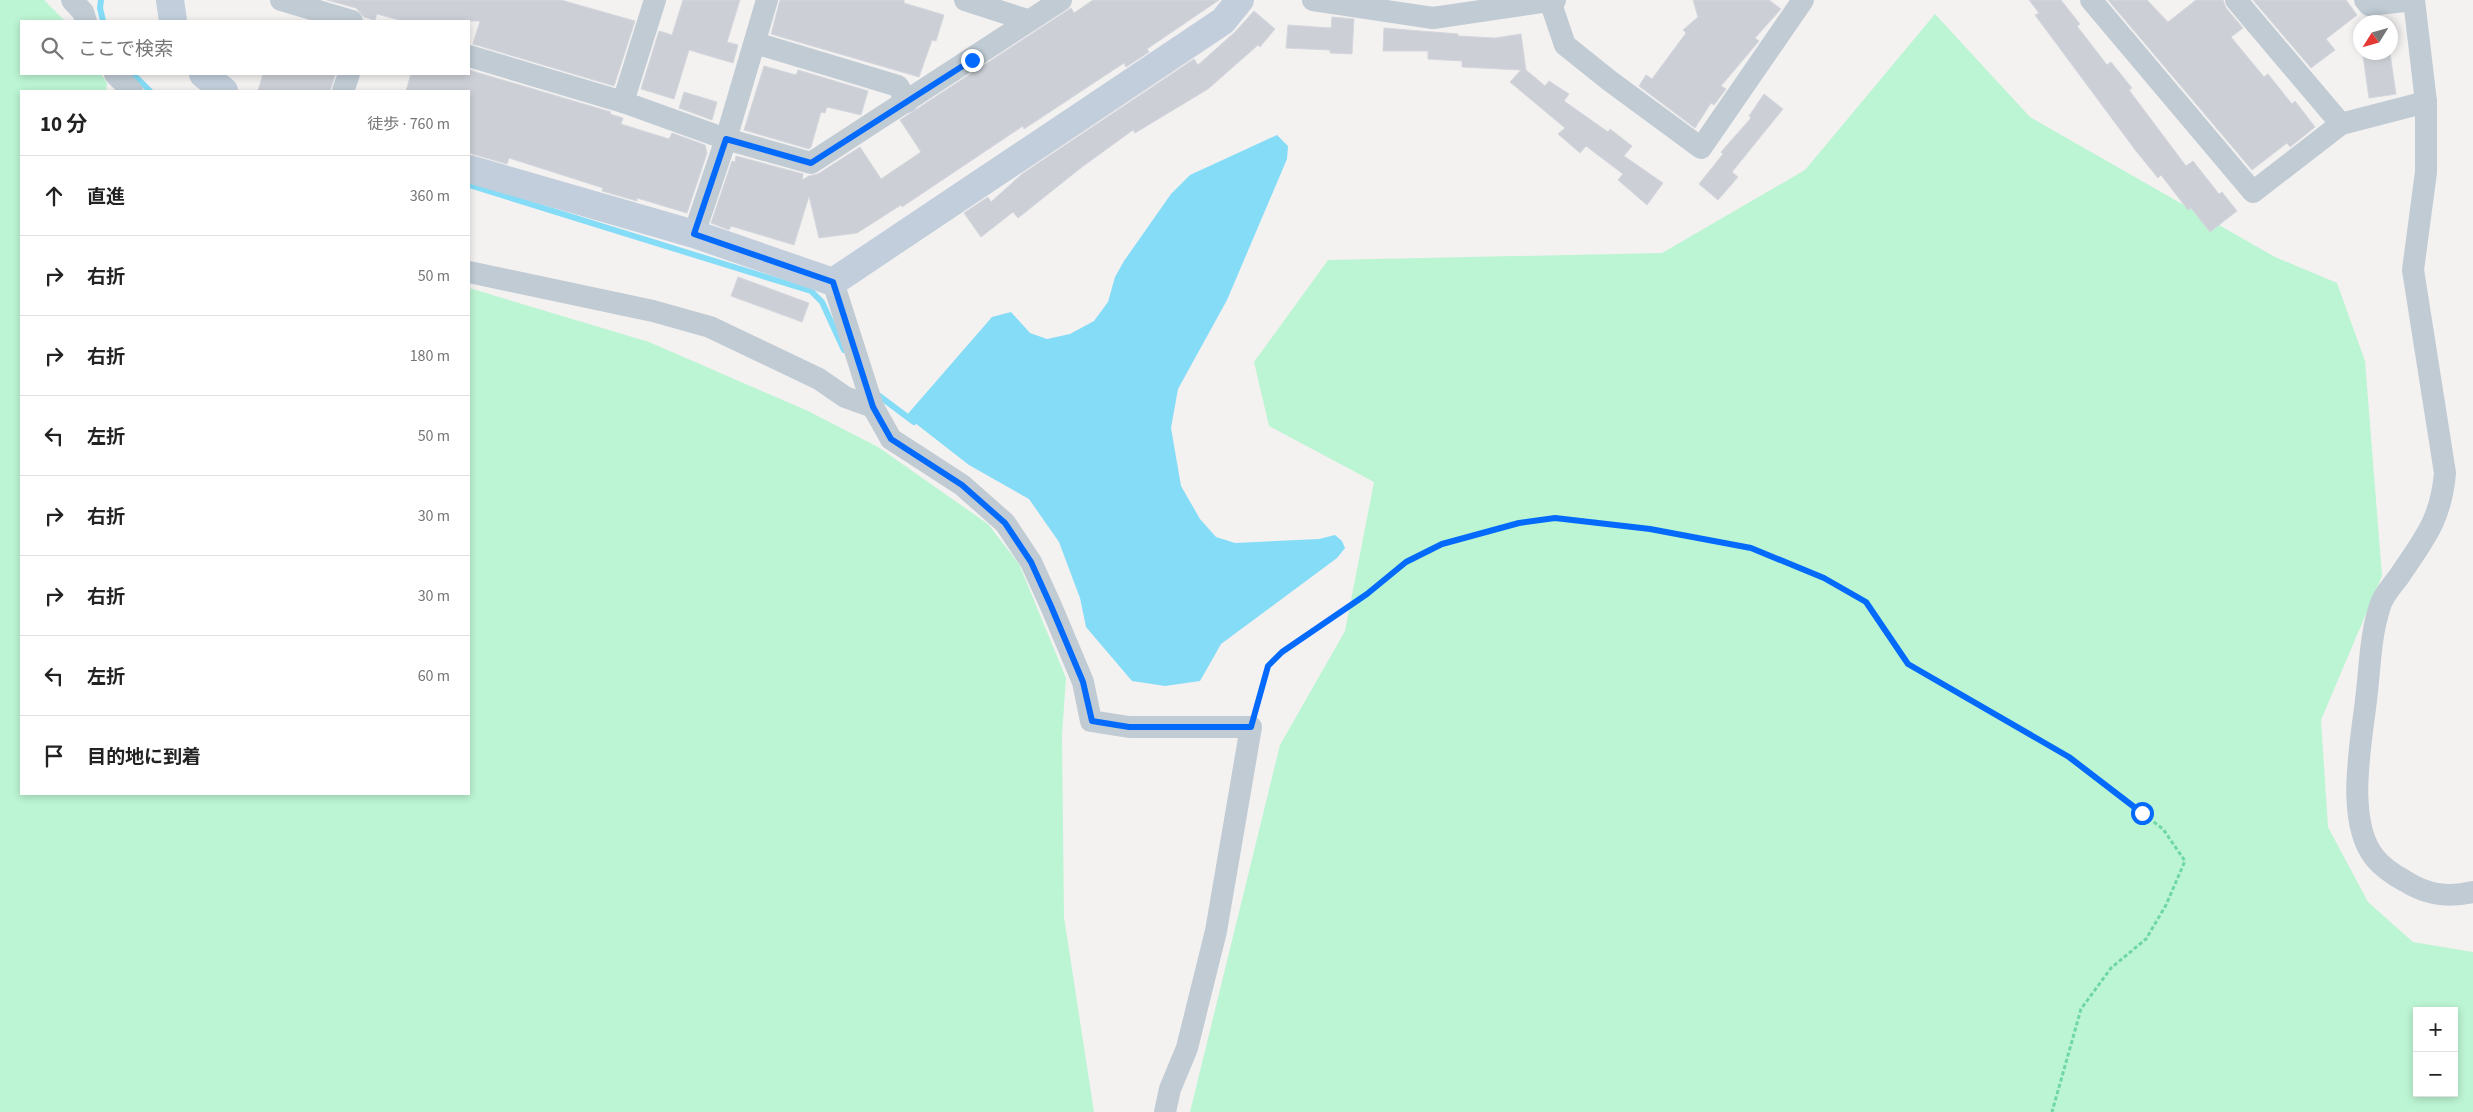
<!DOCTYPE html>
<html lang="ja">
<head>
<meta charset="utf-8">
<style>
	body { margin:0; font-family:"Source Sans 3","Noto Sans JP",sans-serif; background:#f6f6f6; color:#222 }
	.controls { position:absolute; right:15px; bottom:15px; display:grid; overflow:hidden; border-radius:0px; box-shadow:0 2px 8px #0003 }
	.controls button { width:45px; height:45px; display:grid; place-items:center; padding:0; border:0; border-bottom:1px solid #e0e0e0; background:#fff; color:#222; font:25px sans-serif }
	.compass { position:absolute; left:2353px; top:15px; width:45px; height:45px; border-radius:50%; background:#fff; box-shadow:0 2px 8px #0003; rotate:233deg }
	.stop { position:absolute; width:15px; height:15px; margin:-11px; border:4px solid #046afb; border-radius:50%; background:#fff }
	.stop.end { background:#046afb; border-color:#fff; box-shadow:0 1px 5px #0008 }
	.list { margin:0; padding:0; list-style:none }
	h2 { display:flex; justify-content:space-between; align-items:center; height:65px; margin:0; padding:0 20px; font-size:21px }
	h2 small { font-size:16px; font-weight:400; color:#767676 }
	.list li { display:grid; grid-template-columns:32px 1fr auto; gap:15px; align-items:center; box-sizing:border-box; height:80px; padding:0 20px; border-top:1px solid #e0e0e0 }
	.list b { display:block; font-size:19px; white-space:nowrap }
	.list em { font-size:16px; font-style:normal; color:#767676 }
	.icon { flex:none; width:28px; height:28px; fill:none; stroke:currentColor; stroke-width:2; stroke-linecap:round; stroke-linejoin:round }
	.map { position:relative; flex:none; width:2473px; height:1112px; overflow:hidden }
	.search { position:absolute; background:#fff; box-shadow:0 2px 8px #0003; left:20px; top:20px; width:450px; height:55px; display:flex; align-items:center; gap:12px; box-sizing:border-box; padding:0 18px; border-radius:0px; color:#767676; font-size:19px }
	.panel { position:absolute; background:#fff; box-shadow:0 2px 8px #0003; left:20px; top:90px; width:450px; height:705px; border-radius:0px }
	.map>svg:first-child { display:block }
	.green { fill:#bcf5d3; fill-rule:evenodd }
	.water { fill:#84dcf7 }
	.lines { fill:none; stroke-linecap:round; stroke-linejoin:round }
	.stream { stroke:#84dcf7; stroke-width:6 }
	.building { fill:#ccd0d6; stroke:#d4d7dd }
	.path { stroke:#6fd7a6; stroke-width:3; stroke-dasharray:4 2.5; stroke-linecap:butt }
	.street { stroke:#c0cbd4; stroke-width:22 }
	.secondary { stroke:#c2cedc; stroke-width:28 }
	.route { stroke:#046afb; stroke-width:6 }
</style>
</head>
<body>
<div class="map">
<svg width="2473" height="1112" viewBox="0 0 2473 1112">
	<rect width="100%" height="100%" fill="#f4f1f1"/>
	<g class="green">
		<polygon points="0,0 44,0 65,21 21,21 21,74 101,74 107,83 106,91 21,91 21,794 469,794 469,288 649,342 808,411 878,447 988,524 1019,564 1066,678 1062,735 1064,917 1094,1112 0,1112"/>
		<path d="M1935 14 2030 117 2275 257 2337 283 2365 361 2382 576 2321 720 2328 827 2368 902 2413 942 2473 952V1112H1190L1280 745 1345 631 1374 482 1269 426 1254 362 1328 260 1662 253 1805 170ZM2417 1011H2454V1093H2417Z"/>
	</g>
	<polygon class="water" points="1277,135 1288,146 1287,159 1227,300 1178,389 1171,428 1181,486 1200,519 1216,537 1235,543 1319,539 1335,535 1342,541 1345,548 1337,558 1221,644 1200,681 1165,686 1132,681 1086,627 1080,598 1059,542 1029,499 969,465 906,416 992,317 1011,312 1030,333 1047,339 1070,334 1094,321 1108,302 1115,277 1124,261 1171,194 1190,175"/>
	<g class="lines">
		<g class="stream">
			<polyline points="101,0 100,8 103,21"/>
			<polyline points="133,74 150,91"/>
			<polyline points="469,185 811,291 822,302 844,350"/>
			<polyline points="878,395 914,422"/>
		</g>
	</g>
	<g class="building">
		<polygon points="327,0 561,0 635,21 614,86 473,44 480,21 403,21 377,14 375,20 364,17 356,8"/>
		<polygon points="683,0 740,0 727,42 738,45 733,63 689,50 674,99 641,89 659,31 672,35"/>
		<polygon points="780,0 904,0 904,3 944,15 936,41 932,40 919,77 771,34"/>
		<polygon points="1093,0 1219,0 1147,49 1149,52 1126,67 1124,63 1024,129 1023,126 902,207 901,205 857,233 819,238 809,196 794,245 731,226 729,230 711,223 732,161 735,162 736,156 803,174 802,180 809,176 818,174 860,147 881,179 921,152 900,120 1071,8 1074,13"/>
		<polygon points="1693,0 1769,0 1781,9 1755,38 1759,41 1721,86 1726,89 1714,105 1711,103 1695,128 1639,86 1646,75 1652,79 1686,33 1683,30 1698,17"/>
		<polygon points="2029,0 2061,0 2080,24 2077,26 2107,65 2111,62 2132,88 2129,90 2186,166 2193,161 2219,194 2222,192 2237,211 2210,232 2191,208 2188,210 2161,175 2158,178 2136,151 2035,15 2039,13"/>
		<polygon points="2108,0 2147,0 2168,22 2196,0 2223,0 2226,8 2243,28 2231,37 2264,77 2268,74 2292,104 2295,101 2315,127 2290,147 2287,143 2252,170"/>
		<polygon points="2253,0 2346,0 2357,15 2326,39 2335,50 2311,68"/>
		<polygon points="1254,11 1275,29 1260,47 1258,45 1208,89 1135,133 1133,130 1082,167 1018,218 1013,212 981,237 964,213 988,197 991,202 1022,174 1194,59 1198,65 1236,31"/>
		<polygon points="1332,17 1354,19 1352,54 1330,53 1330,50 1286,48 1288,25 1331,28"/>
		<polygon points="1384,28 1458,34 1458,36 1495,38 1521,34 1526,70 1545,86 1549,81 1569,94 1564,101 1608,132 1610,129 1632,146 1624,156 1663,183 1647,205 1618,180 1623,174 1586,146 1580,153 1558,134 1565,128 1510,82 1521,70 1462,67 1462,61 1428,59 1428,51 1383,51"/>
		<polygon points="2390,53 2396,94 2369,98 2363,56"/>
		<polygon points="764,66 796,75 798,70 868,91 861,115 827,107 825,113 821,112 811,147 809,149 744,130"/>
		<polygon points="469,70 611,112 610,114 623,118 621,124 669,139 672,133 705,145 707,153 687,213 637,198 637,201 602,191 603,188 509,158 507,164 469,153 469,91 406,91 411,74 469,74"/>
		<polygon points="263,74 329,74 335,75 330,91 258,91"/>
		<polygon points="684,92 717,102 712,120 679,108"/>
		<polygon points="1764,94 1783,109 1732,172 1738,177 1718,200 1699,184 1723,154 1721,152 1751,118 1749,116"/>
		<polygon points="738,277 809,303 802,322 731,296"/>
	</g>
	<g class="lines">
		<polyline class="path" points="1256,708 1269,666 1282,652 1367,594 1406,562 1443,544 1519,523 1555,518 1650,529 1751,548 1824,578 1866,602 1908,664 2069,757 2163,829 2185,861 2166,905 2146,939 2111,968 2081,1009 2052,1112"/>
		<g class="street">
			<polyline points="72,0 83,12 86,21"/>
			<polyline points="281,0 352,21"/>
			<polyline points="965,0 1027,20"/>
			<polyline points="1313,0 1433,18 1555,0"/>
			<polyline points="2091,0 2253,192 2341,124"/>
			<polyline points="2236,0 2341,124 2426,102"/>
			<polyline points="2365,0 2369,5 2414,0"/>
			<path d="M2414 0 2426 102V172L2413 270 2445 473C2441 519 2425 538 2400 575 2394 584 2383 595 2380 606 2370 636 2370 669 2366 700 2361 744 2345 821 2375 858 2383 868 2394 875 2405 881 2427 895 2448 898 2473 892"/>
			<polyline points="1550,1 1565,45 1610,81 1701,148 1803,0"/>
			<polyline points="755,43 898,86 907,102"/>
			<polyline points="469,56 623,102 726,139 811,163 1061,0"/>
			<polyline points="115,74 132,91"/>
			<polyline points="343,91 349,74"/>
			<polyline points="623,102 655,0"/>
			<polyline points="694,234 726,139 767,0"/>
			<polyline points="469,272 653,311 710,327 819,379 845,397 873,407"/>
			<polyline points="833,282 873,407 891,439 962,485 1005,523 1031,562 1051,606 1083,682 1091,721 1129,727 1251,727 1216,931 1187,1048 1170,1089 1165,1112"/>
		</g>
		<g class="secondary">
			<polyline points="170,0 173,21"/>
			<polyline points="203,74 224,91"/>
			<polyline points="469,169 694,234 833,282 1223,21 1240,0"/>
		</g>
	</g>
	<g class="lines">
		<polyline class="route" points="972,60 811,163 726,139 694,234 833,282 873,407 891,439 962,485 1005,523 1031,562 1051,606 1083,682 1092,721 1129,727 1251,727 1268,666 1282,652 1367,594 1406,562 1442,544 1519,523 1555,518 1650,529 1751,548 1824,578 1866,602 1908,664 2069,757 2142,813"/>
	</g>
</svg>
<div class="controls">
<button>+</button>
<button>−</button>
</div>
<svg class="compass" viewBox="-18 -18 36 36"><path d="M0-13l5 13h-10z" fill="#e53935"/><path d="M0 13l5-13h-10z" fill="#767676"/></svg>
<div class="stop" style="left:2142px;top:813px"></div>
<div class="stop end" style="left:972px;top:60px"></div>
<div class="search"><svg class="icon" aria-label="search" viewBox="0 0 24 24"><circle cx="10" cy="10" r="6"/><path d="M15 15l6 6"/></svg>ここで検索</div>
<section class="panel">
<h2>10 分<small>徒歩 · 760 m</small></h2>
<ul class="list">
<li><svg class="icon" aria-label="ahead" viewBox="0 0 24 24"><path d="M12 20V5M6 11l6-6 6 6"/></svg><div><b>直進</b></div><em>360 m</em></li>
<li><svg class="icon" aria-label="right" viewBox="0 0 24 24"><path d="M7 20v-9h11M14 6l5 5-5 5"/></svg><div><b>右折</b></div><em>50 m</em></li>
<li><svg class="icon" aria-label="right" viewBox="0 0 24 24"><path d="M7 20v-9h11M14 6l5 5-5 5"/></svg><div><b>右折</b></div><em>180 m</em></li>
<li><svg class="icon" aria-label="left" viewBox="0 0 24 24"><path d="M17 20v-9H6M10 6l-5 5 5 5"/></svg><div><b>左折</b></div><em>50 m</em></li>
<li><svg class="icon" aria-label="right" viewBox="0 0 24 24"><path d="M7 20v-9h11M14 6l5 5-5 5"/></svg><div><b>右折</b></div><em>30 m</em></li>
<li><svg class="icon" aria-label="right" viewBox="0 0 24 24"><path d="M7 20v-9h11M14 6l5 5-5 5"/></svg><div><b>右折</b></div><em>30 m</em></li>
<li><svg class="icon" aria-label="left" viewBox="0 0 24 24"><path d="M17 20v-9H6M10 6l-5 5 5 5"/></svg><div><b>左折</b></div><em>60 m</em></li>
<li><svg class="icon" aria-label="arrive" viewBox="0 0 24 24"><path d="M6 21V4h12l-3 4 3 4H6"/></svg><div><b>目的地に到着</b></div></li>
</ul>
</section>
</div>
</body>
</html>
